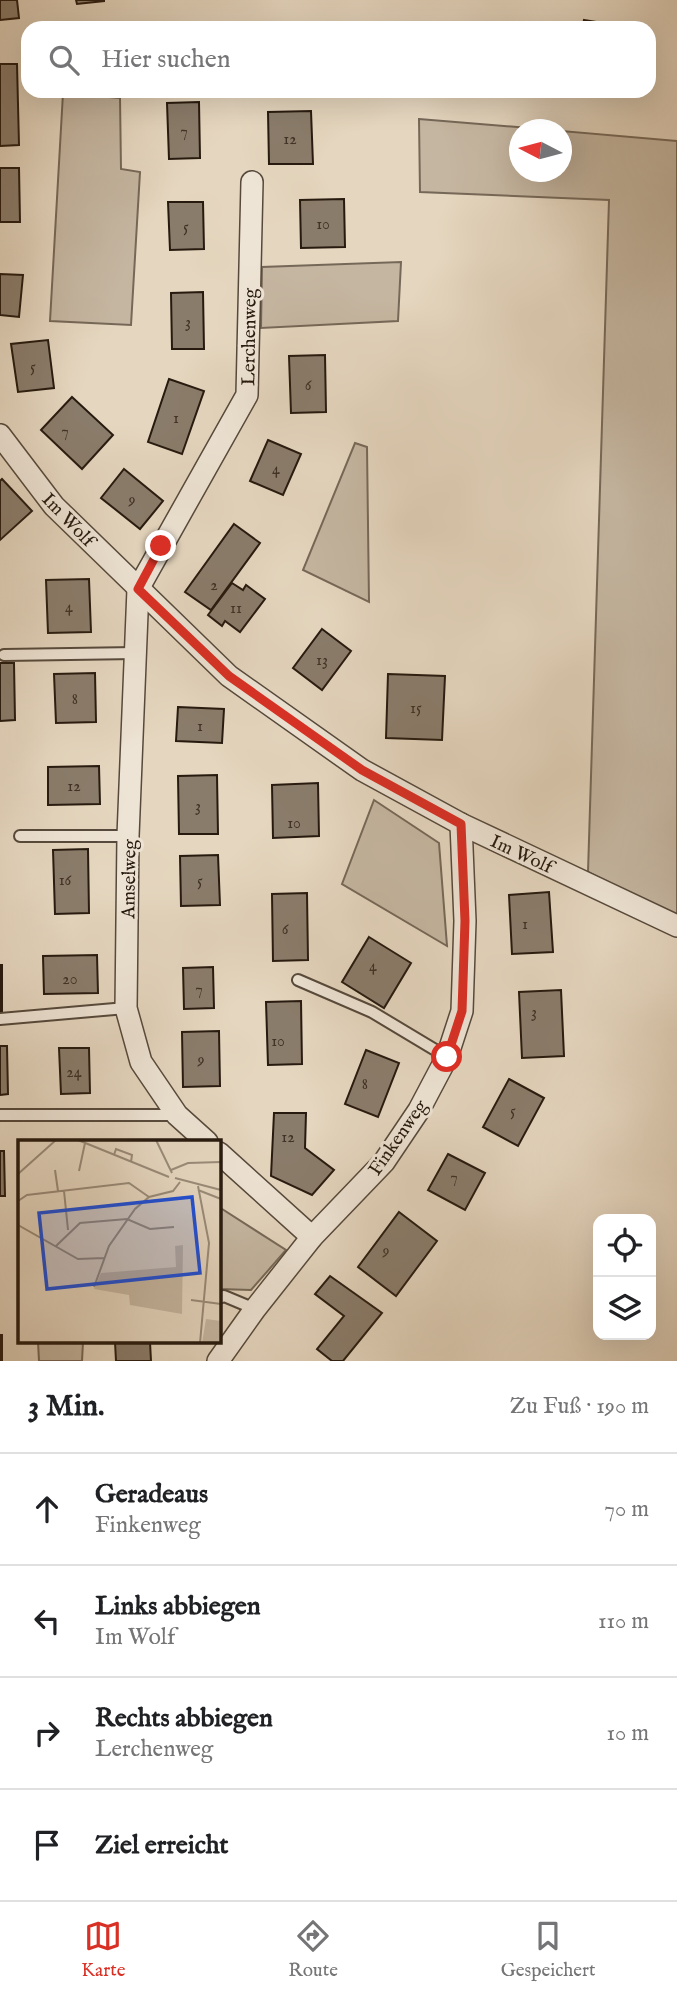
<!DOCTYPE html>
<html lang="de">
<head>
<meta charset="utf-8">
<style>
	body { margin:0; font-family:"IM FELL English",serif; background:#f6f6f6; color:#202124 }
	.controls { position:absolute; right:21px; bottom:21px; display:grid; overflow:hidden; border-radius:14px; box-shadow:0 7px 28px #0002 }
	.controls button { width:63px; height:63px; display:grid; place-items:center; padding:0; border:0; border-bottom:2px solid #e0e0e0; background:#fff; color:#202124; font:35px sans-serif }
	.compass { position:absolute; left:509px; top:119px; width:63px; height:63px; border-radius:50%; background:#fff; box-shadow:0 7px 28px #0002; rotate:276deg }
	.stop { position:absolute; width:21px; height:21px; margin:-16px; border:5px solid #d93025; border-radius:50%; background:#fff }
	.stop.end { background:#d93025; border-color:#fff; box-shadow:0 2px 7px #0008 }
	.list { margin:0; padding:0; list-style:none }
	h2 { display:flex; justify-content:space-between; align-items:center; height:91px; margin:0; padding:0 28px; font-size:30px }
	h2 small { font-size:23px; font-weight:400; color:#757577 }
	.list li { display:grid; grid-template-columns:46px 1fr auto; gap:21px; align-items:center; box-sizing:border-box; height:112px; padding:0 28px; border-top:2px solid #e0e0e0 }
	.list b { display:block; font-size:26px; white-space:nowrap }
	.list p { margin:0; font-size:23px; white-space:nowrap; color:#757577 }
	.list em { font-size:23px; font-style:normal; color:#757577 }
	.icon { flex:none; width:38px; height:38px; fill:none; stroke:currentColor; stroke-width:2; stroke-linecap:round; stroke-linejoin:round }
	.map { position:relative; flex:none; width:677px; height:1361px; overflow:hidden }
	.search { position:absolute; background:#fff; box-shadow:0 7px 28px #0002; left:21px; right:21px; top:21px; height:77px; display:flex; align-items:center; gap:18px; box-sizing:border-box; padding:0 24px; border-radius:21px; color:#757577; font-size:26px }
	.sheet { height:539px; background:#fff }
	nav { display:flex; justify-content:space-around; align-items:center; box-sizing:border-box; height:98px; border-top:2px solid #e0e0e0; background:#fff; font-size:19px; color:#757577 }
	nav a { display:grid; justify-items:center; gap:4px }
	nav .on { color:#d93025 }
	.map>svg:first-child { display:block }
	.green { fill:#c5b6a1; stroke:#766858; stroke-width:2 }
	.building { fill:#8a7c6b; stroke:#271a0f; stroke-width:2 }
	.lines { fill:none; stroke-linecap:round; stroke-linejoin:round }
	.lane-casing { stroke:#56493b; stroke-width:14 }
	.street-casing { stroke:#56493b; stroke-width:24 }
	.lane { stroke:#eee4d5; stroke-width:10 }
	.street { stroke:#eee4d5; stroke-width:21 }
	.route { stroke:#d93025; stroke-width:9 }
	.labels { text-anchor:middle; stroke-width:6; stroke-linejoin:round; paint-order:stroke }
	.number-label { font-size:16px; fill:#403226 }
	.street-label { font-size:19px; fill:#271a0f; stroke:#eee4d5 }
	.inset-road { fill:none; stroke:#998b79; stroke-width:2 }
	.view { fill:#1d4ed8; fill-opacity:0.15; stroke:#1d4ed8; stroke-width:3.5 }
	.inset-edge { fill:none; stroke:#271a0f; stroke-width:3.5 }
</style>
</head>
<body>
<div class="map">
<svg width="677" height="1361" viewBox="0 0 677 1361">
	<rect width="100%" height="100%" fill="#e5d6bf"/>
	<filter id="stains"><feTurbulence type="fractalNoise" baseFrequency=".00286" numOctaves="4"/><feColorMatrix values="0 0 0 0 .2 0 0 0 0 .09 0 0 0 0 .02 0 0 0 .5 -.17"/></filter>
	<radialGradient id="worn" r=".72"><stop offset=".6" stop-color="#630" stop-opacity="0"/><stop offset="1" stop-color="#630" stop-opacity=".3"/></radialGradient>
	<g class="green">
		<polygon points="63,93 120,98 121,169 140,172 131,325 50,321"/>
		<polygon points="419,119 542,129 520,130 520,172 562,172 562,131 677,141 677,918 588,872 609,200 420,192"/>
		<polygon points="401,262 398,321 261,328 262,267"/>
		<polygon points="355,443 367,447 369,602 303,570"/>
		<polygon points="374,800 439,843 447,946 342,884"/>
		<polygon points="219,1207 286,1250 251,1290 219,1289"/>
		<polygon points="38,1342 83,1342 82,1361 39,1361"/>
	</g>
	<g class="building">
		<polygon points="0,0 17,0 19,18 0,20"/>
		<polygon points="76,0 104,0 104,1 77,4"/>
		<polygon points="584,20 622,26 622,28 582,28"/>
		<polygon points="0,64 17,64 19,145 0,146"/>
		<polygon points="199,102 200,158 169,159 167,103"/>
		<polygon points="311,111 313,164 269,164 268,112"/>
		<polygon points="0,168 19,168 20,222 0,222"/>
		<polygon points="344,199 345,247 301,248 300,200"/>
		<polygon points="168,202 203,202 204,249 170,250"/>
		<polygon points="0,274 23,275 19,317 0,315"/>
		<polygon points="203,292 204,349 172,349 171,293"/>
		<polygon points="48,340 54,388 18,392 11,344"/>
		<polygon points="325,355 326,412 291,413 289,356"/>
		<polygon points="169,379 204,391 182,454 148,442"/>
		<polygon points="72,397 113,435 82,469 41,430"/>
		<polygon points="268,440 301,454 283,495 250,481"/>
		<polygon points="124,469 163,501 140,529 101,498"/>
		<polygon points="2,479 32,511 0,540 0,481"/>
		<polygon points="234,524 260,543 211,610 185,592"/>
		<polygon points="89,579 91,632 48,633 46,580"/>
		<polygon points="232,583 243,590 246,585 265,599 240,632 225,621 222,626 208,615"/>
		<polygon points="322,629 351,651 322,690 293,668"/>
		<polygon points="0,663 14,663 15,720 0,721"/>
		<polygon points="95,673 96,722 56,723 54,674"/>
		<polygon points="388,674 445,676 442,740 386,738"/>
		<polygon points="178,707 224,709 222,743 176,741"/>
		<polygon points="99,766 100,804 48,805 48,767"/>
		<polygon points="217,775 218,834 179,834 178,776"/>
		<polygon points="318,783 319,836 273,838 272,785"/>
		<polygon points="88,849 89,913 55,914 53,850"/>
		<polygon points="218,855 220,905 181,906 180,856"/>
		<polygon points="549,892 553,952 512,954 509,895"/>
		<polygon points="307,893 308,960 273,961 272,894"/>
		<polygon points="369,937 411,963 384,1008 342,982"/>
		<polygon points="97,955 98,993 44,994 43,956"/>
		<rect x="0" y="965" width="2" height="49"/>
		<polygon points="213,967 214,1008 184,1009 183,968"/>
		<polygon points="561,990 564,1056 522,1058 519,992"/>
		<polygon points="301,1001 302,1064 268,1065 266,1002"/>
		<polygon points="219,1031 220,1086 183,1087 182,1032"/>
		<polygon points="0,1046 7,1046 8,1094 0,1095"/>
		<polygon points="59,1048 89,1048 90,1093 61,1094"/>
		<polygon points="366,1050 399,1063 378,1117 345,1104"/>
		<polygon points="509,1079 544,1098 518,1146 483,1127"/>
		<polygon points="274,1113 306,1113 305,1148 334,1170 312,1195 271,1176"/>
		<polygon points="0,1151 4,1151 5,1196 0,1196"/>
		<polygon points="448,1154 485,1173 465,1210 428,1190"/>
		<polygon points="399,1212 437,1241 396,1296 358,1267"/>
		<polygon points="330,1276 382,1313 343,1361 332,1361 317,1349 344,1316 315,1294"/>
		<rect x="0" y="1335" width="2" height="26"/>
		<polygon points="115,1342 150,1342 151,1361 116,1361"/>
	</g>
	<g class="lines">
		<defs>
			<g id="lane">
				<polyline points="4,655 136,653"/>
				<polyline points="20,836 128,836"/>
				<polyline points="298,980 372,1012 447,1057"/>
				<polyline points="0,1019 126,1008"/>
				<polyline points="0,1115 176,1115"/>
				<polyline points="219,1298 224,1296 255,1309"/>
			</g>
			<g id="street">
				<polyline points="0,435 54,506 229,676 362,770 461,824 677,926"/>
				<polyline points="207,1142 177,1115 141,1062 126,1008 128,836 138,589 247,395 252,182"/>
				<polyline points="219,1153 312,1237"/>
				<polyline points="218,1361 255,1309 312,1237 384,1162 419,1110 447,1057 462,1011 465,921 461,824"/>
			</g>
		</defs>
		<use href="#lane" class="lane-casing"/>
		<use href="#street" class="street-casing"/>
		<use href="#lane" class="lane"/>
		<use href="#street" class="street"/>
	</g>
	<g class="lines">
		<polyline class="route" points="161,546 138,589 229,676 362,770 461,824 465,921 462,1011 447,1057"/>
	</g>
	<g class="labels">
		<g class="number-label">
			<text x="184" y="136">7</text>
			<text x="290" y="144">12</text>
			<text x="323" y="229">10</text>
			<text x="186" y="232">5</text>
			<text x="188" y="327">3</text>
			<text x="33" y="372">5</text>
			<text x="308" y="390">6</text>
			<text x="176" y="423">1</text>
			<text x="65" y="436">7</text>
			<text x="276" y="474">4</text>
			<text x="132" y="505">9</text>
			<text x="214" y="590">2</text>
			<text x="69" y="612">4</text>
			<text x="236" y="613">11</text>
			<text x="322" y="665">13</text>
			<text x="75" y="704">8</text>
			<text x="416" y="713">15</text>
			<text x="200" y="731">1</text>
			<text x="74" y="791">12</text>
			<text x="198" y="811">3</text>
			<text x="294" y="828">10</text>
			<text x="65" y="885">16</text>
			<text x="200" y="886">5</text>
			<text x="525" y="929">1</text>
			<text x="285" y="934">6</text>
			<text x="373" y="971">4</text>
			<text x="70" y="984">20</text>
			<text x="199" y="994">7</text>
			<text x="534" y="1017">3</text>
			<text x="278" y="1046">10</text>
			<text x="201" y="1065">9</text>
			<text x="74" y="1077">24</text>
			<text x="365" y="1089">8</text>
			<text x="513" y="1116">5</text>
			<text x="288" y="1142">12</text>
			<text x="454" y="1182">7</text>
			<text x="386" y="1256">9</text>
		</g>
		<g class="street-label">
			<text transform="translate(248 337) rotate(-89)" y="7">Lerchenweg</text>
			<text transform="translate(69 519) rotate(46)" y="7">Im Wolf</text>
			<text transform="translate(522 853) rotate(25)" y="7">Im Wolf</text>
			<text transform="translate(128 879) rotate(-89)" y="7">Amselweg</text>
			<text transform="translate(397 1137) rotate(-55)" y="7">Finkenweg</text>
		</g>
	</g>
	<g transform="translate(18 1140)">
		<rect width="203" height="203" fill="#e5d6bf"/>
		<path d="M165 105 164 174 112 165 111 155 76 149 83 133 158 127 157 106ZM188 179 203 181V203H184Z" fill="#c5b6a1"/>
		<path class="inset-road" d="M60 0 151 37M138 0 154 33M96 15 98 9 114 15 113 22M37 30 40 51M153 30 170 23 203 22M61 31 67 3M0 34 38 0M157 38 203 50M180 46 191 103 182 203M180 50 203 59M46 51 50 90M0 61 9 55 111 43 131 57M0 85 60 119 86 118M38 106 62 83 109 79 132 89 156 87M76 147 91 106 117 69 131 57 155 51 162 42M173 160 203 164"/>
		<path class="view" d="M174 57 182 133 29 149 21 73Z"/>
		<rect width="203" height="203" class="inset-edge"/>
	</g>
	<rect width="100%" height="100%" filter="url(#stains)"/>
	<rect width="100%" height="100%" fill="url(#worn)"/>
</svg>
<div class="controls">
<button><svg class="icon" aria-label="locate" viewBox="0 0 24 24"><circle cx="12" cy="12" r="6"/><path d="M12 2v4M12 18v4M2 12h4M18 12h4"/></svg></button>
<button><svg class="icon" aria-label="layers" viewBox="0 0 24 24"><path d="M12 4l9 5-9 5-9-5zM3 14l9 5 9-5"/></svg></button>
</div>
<svg class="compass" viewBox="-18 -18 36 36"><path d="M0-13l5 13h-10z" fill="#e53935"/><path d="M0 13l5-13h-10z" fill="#757577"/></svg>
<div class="stop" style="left:447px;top:1057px"></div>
<div class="stop end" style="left:161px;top:546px"></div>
<div class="search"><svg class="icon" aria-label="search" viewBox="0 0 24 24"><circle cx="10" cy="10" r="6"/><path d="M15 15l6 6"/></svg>Hier suchen</div>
</div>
<section class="sheet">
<h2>3 Min.<small>Zu Fuß · 190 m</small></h2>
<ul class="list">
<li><svg class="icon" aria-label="ahead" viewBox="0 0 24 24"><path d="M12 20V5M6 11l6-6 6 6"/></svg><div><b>Geradeaus</b><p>Finkenweg</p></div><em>70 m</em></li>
<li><svg class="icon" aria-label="left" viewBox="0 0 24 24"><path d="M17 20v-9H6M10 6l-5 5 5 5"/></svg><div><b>Links abbiegen</b><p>Im Wolf</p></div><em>110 m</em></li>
<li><svg class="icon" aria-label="right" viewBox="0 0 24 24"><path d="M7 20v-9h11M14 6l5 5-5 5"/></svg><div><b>Rechts abbiegen</b><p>Lerchenweg</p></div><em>10 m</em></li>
<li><svg class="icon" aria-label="arrive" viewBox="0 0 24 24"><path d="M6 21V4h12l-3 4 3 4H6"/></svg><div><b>Ziel erreicht</b></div></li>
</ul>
</section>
<nav>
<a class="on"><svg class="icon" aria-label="map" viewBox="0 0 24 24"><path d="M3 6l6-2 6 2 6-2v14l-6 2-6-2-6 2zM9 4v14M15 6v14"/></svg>Karte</a>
<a><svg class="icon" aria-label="directions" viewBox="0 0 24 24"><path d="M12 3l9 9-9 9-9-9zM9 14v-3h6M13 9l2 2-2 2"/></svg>Route</a>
<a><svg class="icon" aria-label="saved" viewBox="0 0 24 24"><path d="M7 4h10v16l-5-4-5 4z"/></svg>Gespeichert</a>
</nav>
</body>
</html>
